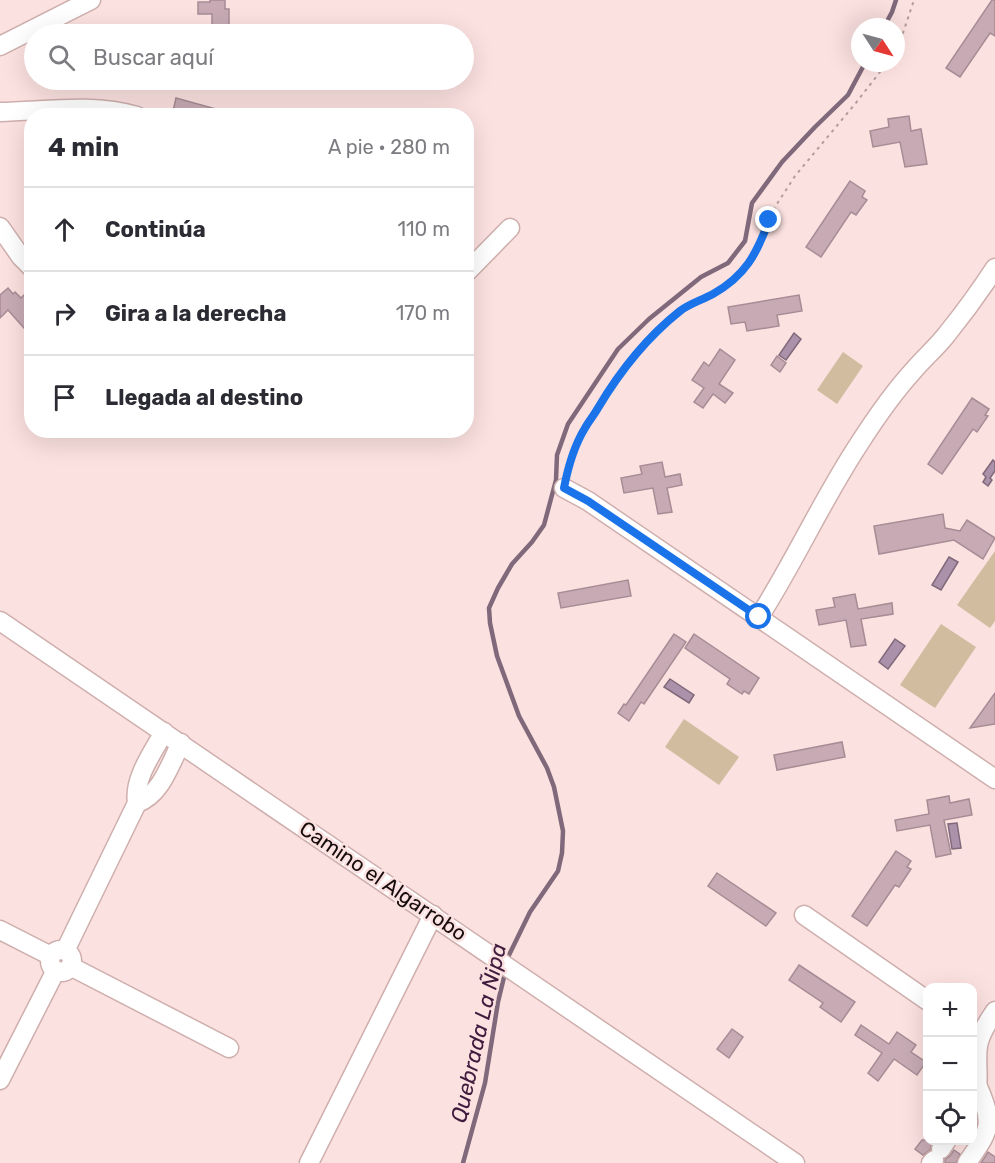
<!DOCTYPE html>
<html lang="es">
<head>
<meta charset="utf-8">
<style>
	body { margin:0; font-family:Rubik,sans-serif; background:#f7f7f7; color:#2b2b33 }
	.controls { position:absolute; right:18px; bottom:18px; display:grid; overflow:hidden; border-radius:12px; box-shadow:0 6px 24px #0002 }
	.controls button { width:54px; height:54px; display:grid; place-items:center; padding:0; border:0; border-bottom:2px solid #e1e1e2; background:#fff; color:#2b2b33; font:30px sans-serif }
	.compass { position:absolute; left:851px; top:18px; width:54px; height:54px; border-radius:50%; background:#fff; box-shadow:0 6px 24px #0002; rotate:126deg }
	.stop { position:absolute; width:18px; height:18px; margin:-14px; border:4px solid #1a73e8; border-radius:50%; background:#fff }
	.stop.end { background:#1a73e8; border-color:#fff; box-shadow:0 2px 6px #0008 }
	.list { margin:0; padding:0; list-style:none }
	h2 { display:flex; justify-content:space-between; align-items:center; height:78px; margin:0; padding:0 24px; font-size:26px }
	h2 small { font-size:20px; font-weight:400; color:#7c7c81 }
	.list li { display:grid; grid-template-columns:39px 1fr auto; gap:18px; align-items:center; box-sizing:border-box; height:84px; padding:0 24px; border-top:2px solid #e1e1e2 }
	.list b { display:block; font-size:22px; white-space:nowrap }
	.list em { font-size:20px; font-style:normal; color:#7c7c81 }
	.icon { flex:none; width:33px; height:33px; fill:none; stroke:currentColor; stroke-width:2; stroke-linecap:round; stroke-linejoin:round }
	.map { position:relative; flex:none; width:995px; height:1163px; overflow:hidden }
	.search { position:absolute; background:#fff; box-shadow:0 6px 24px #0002; left:24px; top:24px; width:450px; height:66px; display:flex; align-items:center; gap:15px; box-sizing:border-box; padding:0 21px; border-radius:33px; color:#7c7c81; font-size:22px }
	.panel { position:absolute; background:#fff; box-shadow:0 6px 24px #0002; left:24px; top:108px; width:450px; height:330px; border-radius:24px }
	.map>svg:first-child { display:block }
	.green { fill:#d2bc9f }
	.water { fill:#ac91aa; stroke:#7f697a; stroke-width:1.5 }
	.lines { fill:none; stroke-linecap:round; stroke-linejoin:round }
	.stream { stroke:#7f697a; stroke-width:4.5 }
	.building { fill:#c7aab4; stroke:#a78c95; stroke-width:1.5 }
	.minor-casing { stroke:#ceafad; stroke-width:21 }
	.path { stroke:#b29d9c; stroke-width:2; stroke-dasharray:3 4.5; stroke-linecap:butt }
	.minor { stroke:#fff; stroke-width:18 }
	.route { stroke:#1a73e8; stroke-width:8 }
	.labels { text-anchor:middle; stroke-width:5; stroke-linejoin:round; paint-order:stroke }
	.street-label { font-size:21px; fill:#160c0b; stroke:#fbe1e0 }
	.water-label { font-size:22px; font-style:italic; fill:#401b3e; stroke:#fbe1e0 }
</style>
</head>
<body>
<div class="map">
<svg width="995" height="1163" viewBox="0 0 995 1163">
	<rect width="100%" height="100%" fill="#fbe1e0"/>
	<g class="green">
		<polygon points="843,352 863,366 837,404 817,390"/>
		<polygon points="995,551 995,621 990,628 957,605"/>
		<polygon points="941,624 976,647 935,708 900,685"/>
		<polygon points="684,719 739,757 719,785 665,747"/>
	</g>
	<g class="water">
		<polygon points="794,333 801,339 786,360 779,355"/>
		<polygon points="993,460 995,462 995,471 990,478 992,480 988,486 983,482 986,477 983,474"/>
		<polygon points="949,557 958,562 941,590 932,585"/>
		<polygon points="895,639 905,646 888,669 879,662"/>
		<polygon points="670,679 694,695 689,703 664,687"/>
		<polygon points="957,823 961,848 952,849 948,824"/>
	</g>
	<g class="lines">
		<g class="stream">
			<polyline points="884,27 892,12 896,0"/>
			<polyline points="508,961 509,955 530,912 558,871 562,853 563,831 554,787 547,768 519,716 497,656 490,623 489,608 498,588 512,564 532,542 544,525 556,480 557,455 568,424 618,349 649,319 701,277 728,263 745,241 752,203 782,162 815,127 848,95 865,63"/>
			<polyline points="463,1163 485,1083 498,1002 505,973"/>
		</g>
	</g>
	<g class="building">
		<polygon points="210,0 225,0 225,9 229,9 229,33 226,33 226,34 212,34 212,14 198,14 198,2 210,2"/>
		<polygon points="992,0 995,0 995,36 990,33 960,77 946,68"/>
		<polygon points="176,98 227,112 227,116 190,116 173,111"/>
		<polygon points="909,116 911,131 921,129 927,164 905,167 900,142 873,147 870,131 889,127 888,119"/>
		<polygon points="850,181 865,191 862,197 867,200 856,215 851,212 821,257 806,247"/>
		<polygon points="8,288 13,294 15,292 21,298 26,293 32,300 32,337 8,310 0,318 0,295"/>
		<polygon points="799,295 802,311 777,315 779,326 747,331 745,322 731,324 728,307"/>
		<polygon points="720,349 735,360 719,384 733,393 725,403 713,394 703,408 694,402 704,388 692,380 704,362 709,366"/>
		<polygon points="777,356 786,363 780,372 771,365"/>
		<polygon points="972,398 989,409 985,415 988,416 977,432 973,429 942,474 928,464"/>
		<polygon points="662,462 665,477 680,474 682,485 667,488 672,512 658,514 653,488 624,493 621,478 642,474 640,466"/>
		<polygon points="943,514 945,528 960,531 967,520 995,538 983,559 954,540 879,554 874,526"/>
		<polygon points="628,580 631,596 561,608 558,593"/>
		<polygon points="855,594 858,609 892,603 893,614 861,619 866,645 851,647 846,620 819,625 816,610 835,607 833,598"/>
		<polygon points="674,634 686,642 644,704 641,702 629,721 618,713 624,704 626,705"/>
		<polygon points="694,634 759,678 749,694 744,691 742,694 727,684 730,679 685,648"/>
		<polygon points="995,693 995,724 970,728"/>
		<polygon points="842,742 845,757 777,770 774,755"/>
		<polygon points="949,796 950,803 969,799 972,815 944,820 951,854 936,857 930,825 897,831 895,820 929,814 927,800"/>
		<polygon points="896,851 911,861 907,867 911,869 899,887 895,885 867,926 852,916"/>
		<polygon points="717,873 776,913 766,926 708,886"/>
		<polygon points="799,965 855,1002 841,1022 820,1007 823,1003 789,980"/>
		<polygon points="861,1025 889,1044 897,1032 916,1045 911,1052 926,1062 917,1075 894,1059 878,1081 868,1073 882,1053 855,1035"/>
		<polygon points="732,1029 743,1037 729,1058 717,1049"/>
		<polygon points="922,1140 933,1140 930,1150 923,1155 915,1149"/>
		<polygon points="954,1150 960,1154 956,1163 945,1163 945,1159 950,1156"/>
		<polygon points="988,1152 995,1157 995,1163 981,1163"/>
	</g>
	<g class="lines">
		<defs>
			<g id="minor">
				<polyline points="0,46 91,0"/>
				<path d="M0 112C46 111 92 103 137 116"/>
				<polyline points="0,227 21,257 32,268"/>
				<polyline points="466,273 510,228"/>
				<polyline points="564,488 588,501 995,779"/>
				<path d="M759 617C795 561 822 500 859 444 875 419 893 393 913 371 924 358 937 347 947 334 964 313 980 291 995 268"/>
				<polyline points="0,621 795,1163"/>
				<path d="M137 803C161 795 170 764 181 743"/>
				<polyline points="804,915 928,1001"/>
				<polyline points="0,930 51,956"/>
				<circle cx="61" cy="961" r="11"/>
				<path d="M65 951 137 803C133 779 153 752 164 732"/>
				<polyline points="70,966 229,1048"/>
				<polyline points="0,1080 56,970"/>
				<path d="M972 1104C982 1086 975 1066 978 1046 980 1033 988 1022 995 1011"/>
				<polyline points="941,1149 947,1140"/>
				<polyline points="309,1163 433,915"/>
				<polyline points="931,1163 934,1160"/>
				<path d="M967 1163C989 1131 995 1125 978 1087"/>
			</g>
		</defs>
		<use href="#minor" class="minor-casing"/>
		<g class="path">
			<polyline points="896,47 903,33 914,0"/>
			<polyline points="567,474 577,445 585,428 633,356 661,327 682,309 714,294 726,286 736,278 749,264 760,245 775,207 795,176 855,104 887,63"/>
		</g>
		<use href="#minor" class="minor"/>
	</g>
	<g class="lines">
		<path class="route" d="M759 617 588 501 564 488C568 467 574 446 585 428 589 421 594 415 598 408 620 371 646 338 680 311 689 304 702 300 713 294 745 276 757 254 769 220"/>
	</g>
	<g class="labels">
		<g class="street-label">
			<text transform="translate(383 881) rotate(34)" y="7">Camino el Algarrobo</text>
		</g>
		<g class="water-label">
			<text transform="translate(478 1033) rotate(-77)" y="8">Quebrada La Ñipa</text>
		</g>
	</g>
</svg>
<div class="controls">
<button>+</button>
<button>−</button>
<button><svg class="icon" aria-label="locate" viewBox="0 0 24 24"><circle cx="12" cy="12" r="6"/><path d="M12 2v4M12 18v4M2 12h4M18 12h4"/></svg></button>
</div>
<svg class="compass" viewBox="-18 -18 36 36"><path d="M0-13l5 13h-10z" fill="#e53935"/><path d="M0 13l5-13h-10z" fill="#7c7c81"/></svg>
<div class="stop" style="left:759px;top:617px"></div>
<div class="stop end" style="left:769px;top:220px"></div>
<div class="search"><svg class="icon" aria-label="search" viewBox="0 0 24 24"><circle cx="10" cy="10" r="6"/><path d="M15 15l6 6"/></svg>Buscar aquí</div>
<section class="panel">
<h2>4 min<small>A pie · 280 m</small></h2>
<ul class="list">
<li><svg class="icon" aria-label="ahead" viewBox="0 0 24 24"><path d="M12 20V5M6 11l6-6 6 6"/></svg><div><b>Continúa</b></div><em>110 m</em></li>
<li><svg class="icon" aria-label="right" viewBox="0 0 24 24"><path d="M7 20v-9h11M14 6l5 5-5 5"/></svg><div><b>Gira a la derecha</b></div><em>170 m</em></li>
<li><svg class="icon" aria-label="arrive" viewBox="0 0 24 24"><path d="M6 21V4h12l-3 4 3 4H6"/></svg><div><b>Llegada al destino</b></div></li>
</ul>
</section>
</div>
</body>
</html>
